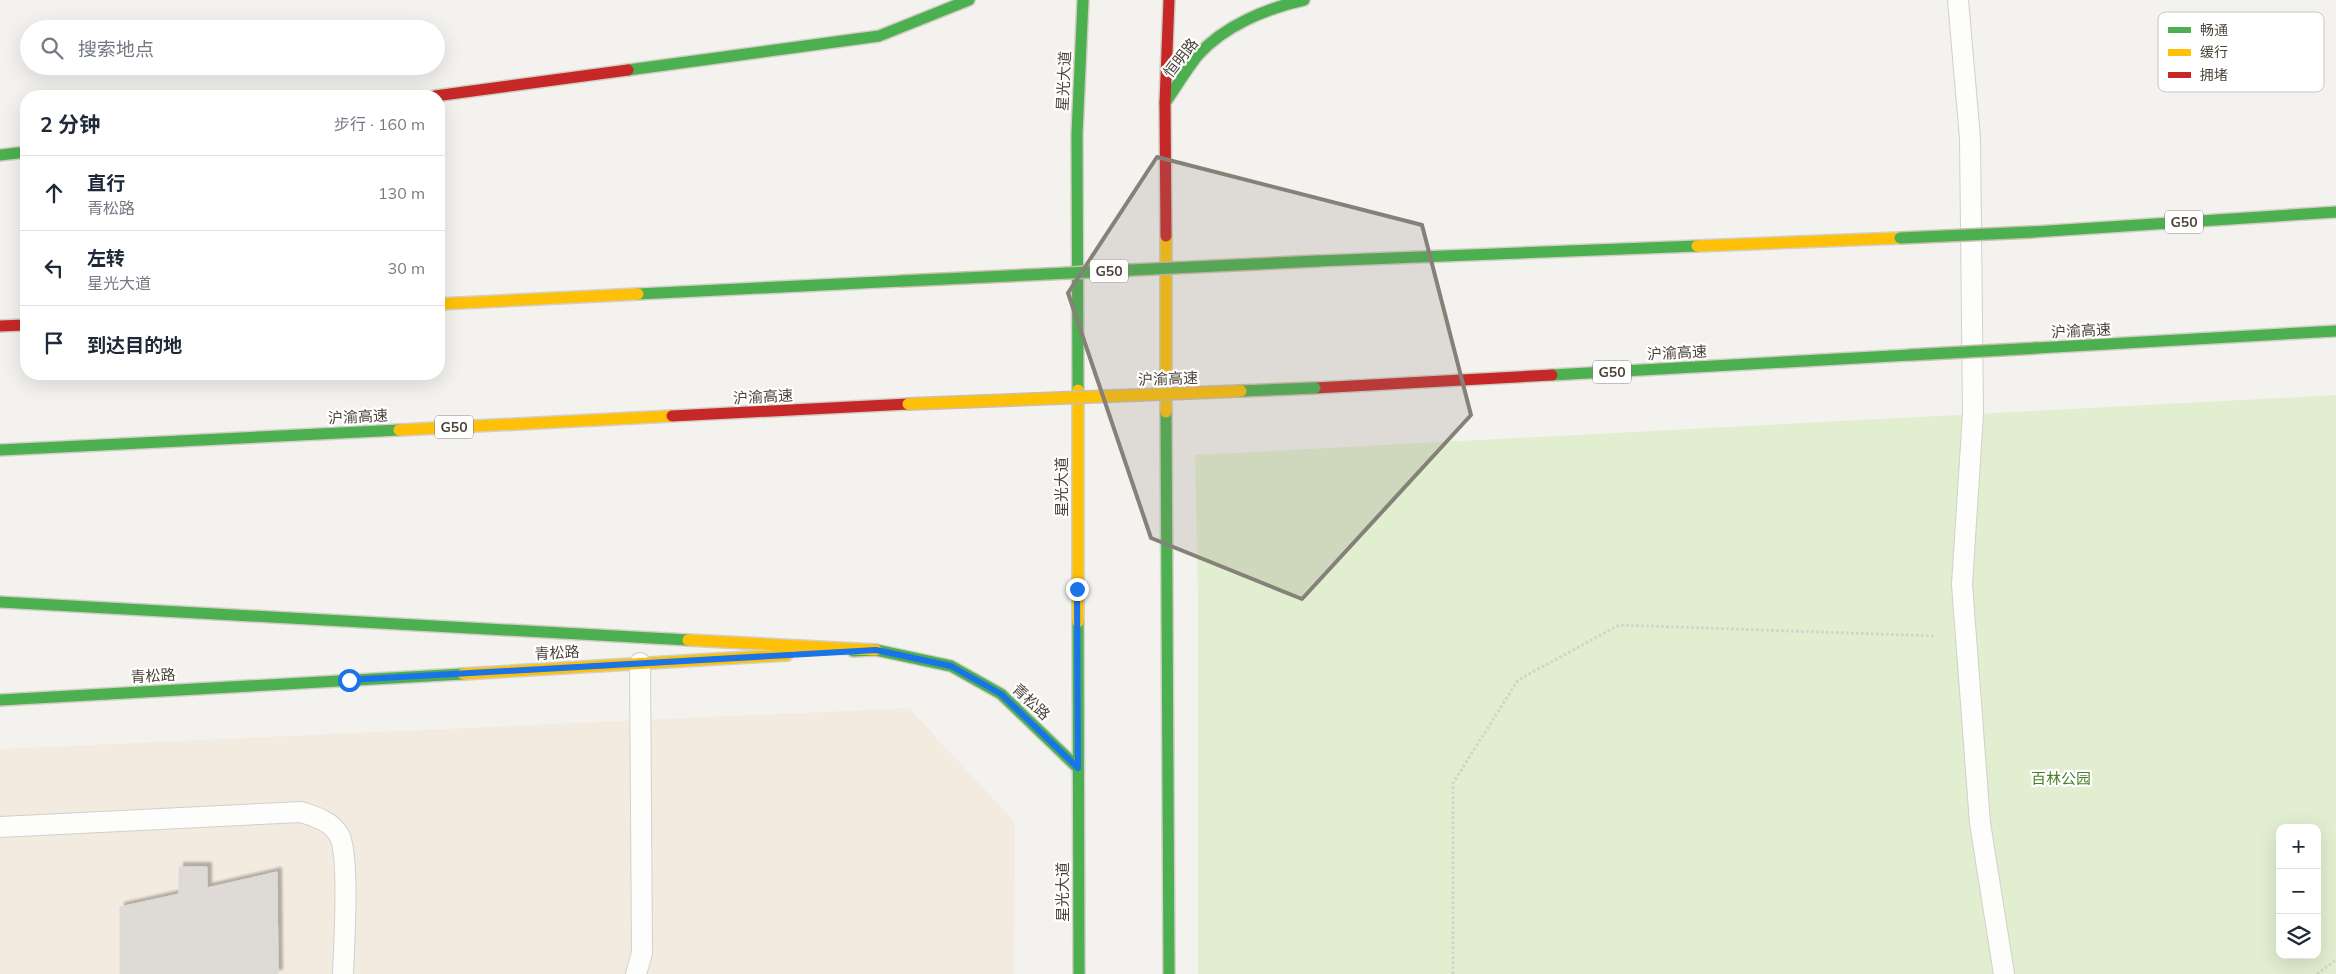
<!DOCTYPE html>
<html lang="zh">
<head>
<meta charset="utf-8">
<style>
	body { margin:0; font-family:Mulish,"Noto Sans SC",sans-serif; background:#f6f6f7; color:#1f2937 }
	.controls { position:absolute; right:15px; bottom:15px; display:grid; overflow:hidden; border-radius:10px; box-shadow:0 5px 20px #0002 }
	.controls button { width:45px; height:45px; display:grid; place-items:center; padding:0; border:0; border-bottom:1px solid #e0e1e3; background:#fff; color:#1f2937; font:25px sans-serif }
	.stop { position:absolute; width:15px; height:15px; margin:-11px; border:4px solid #1a73e8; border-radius:50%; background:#fff }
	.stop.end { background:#1a73e8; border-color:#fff; box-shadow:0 1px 5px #0008 }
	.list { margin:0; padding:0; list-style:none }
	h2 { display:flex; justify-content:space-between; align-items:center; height:65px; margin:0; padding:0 20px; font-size:21px }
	h2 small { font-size:16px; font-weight:400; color:#747a83 }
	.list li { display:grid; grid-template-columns:32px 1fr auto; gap:15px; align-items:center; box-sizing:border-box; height:75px; padding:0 20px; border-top:1px solid #e0e1e3 }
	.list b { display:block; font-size:19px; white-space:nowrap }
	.list p { margin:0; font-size:16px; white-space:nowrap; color:#747a83 }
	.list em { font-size:16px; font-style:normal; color:#747a83 }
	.icon { flex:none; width:28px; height:28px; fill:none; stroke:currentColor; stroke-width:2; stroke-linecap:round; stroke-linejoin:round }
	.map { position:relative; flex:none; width:2336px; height:974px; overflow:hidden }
	.search { position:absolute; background:#fff; box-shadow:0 5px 20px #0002; left:20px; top:20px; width:425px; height:55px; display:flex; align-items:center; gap:12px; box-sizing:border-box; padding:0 18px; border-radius:28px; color:#747a83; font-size:19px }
	.panel { position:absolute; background:#fff; box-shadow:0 5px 20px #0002; left:20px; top:90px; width:425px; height:290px; border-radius:20px }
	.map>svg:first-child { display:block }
	.commercial { fill:#f3ebdf }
	.green { fill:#e1eecf; fill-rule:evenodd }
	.building { fill:#dedbd6; stroke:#dcd9d4; filter:url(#shadow) }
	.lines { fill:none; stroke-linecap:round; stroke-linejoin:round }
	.lane-casing { stroke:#d2d0cb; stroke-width:22 }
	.fast-casing { stroke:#d3cfc5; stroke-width:14 }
	.slow-casing { stroke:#d3cfc5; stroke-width:14 }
	.jam-casing { stroke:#d3cfc5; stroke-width:14 }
	.path { stroke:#d3d2cc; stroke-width:3; stroke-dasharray:2.5 2.5; stroke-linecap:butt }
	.lane { stroke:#fdfdfc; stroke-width:20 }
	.fast { stroke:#4caf50; stroke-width:11 }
	.slow { stroke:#ffc107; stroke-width:11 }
	.jam { stroke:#c62828; stroke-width:11 }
	.fast-bridge-casing { stroke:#ccbfa9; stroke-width:14; stroke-linecap:butt }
	.slow-bridge-casing { stroke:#ccbfa9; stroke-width:14; stroke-linecap:butt }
	.fast-bridge { stroke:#4caf50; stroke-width:11 }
	.slow-bridge { stroke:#ffc107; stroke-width:11 }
	.route { stroke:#1a73e8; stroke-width:6 }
	.marked { fill:#868178; fill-opacity:0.2; stroke:#868178; stroke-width:4; stroke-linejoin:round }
	.labels { text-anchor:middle; stroke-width:4.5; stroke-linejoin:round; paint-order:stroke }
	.shield { fill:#fff; stroke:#817c74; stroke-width:1 }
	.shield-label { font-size:14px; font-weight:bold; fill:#4b4439 }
	.street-label { font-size:15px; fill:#4b4439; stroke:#fff }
	.park-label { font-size:15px; fill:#4a7f2a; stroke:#fff }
	.key { fill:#fff; stroke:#c9c7c4; stroke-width:1 }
	.key-label { font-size:14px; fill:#4b4439 }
</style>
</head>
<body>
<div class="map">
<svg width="2336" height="974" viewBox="0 0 2336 974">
	<defs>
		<filter id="shadow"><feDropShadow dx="4.5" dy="-4.5" stdDeviation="1" flood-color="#0004"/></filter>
	</defs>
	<rect width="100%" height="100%" fill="#f4f2ee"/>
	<polygon class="commercial" points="909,708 1015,822 1014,974 0,974 0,749"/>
	<path class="green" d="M2336 395V974H1198V596L1195 455ZM2280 828H2317V955H2280Z"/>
	<polygon class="building" points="179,867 207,867 207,888 277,872 278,974 120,974 120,907 179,894"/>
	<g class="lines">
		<defs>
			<g id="lane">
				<polyline points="1958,0 1970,138 1973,414 1962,584 1980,823 2004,974"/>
				<path d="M0 827 301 812C316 817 331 821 339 835 350 854 344 948 343 974"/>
				<polyline points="636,974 642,953 640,663"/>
			</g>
			<g id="fast">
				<polyline points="628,70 879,36 969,0"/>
				<path d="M1165 103C1176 87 1186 70 1198 55 1224 26 1267 8 1304 0"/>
				<polyline points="0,155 26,152"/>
				<polyline points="2033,232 2336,212"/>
				<polyline points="1318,261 1697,246"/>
				<polyline points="638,294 901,281"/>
				<polyline points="2037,348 2336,331"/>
				<polyline points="1552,375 1910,355"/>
				<polyline points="1078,390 1077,134 1083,0"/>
				<polyline points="1166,412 1169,974"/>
				<polyline points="0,450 399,430"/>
				<polyline points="0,602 688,640"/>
				<polyline points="1078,622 1079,974"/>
				<polyline points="853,651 876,650 951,666 1001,694 1078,768"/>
				<polyline points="0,700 463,674"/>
			</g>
			<g id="slow">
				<polyline points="1166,236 1166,412"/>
				<polyline points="1697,246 1900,238"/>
				<polyline points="439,304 638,294"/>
				<polyline points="1078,390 1078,622"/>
				<polyline points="399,430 672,416"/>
				<polyline points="688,640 876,650"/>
				<polyline points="463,674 787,655"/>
			</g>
			<g id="jam">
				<polyline points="435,96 628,70"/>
				<polyline points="1166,236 1165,103 1169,0"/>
				<polyline points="0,326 26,325"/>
				<polyline points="1315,388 1552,375"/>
				<polyline points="672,416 908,404"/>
			</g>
		</defs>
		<use href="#lane" class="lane-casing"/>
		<use href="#fast" class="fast-casing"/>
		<use href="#slow" class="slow-casing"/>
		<use href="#jam" class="jam-casing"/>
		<g class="path">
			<polyline points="1453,974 1453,783 1518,680 1619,625 1935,636"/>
			<polyline points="2317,974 2336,960"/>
		</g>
		<use href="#lane" class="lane"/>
		<use href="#fast" class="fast"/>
		<use href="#slow" class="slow"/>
		<use href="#jam" class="jam"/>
		<defs>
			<g id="fast-bridge">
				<polyline points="1900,238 2033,232"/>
				<polyline points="901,281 1318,261"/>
				<polyline points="1910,355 2037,348"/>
				<polyline points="1241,391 1315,388"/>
			</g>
			<polyline id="slow-bridge" points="908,404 1241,391"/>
		</defs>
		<use href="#fast-bridge" class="fast-bridge-casing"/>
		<use href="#slow-bridge" class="slow-bridge-casing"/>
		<use href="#fast-bridge" class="fast-bridge"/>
		<use href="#slow-bridge" class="slow-bridge"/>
	</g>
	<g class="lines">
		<polyline class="route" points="349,680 876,650 951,666 1001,694 1078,768 1077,589"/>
	</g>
	<path class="marked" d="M1157 157 1422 225 1471 415 1302 599 1151 538 1068 293Z"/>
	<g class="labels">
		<g class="shield">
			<rect x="2165" y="210.5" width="38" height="23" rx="4"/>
			<rect x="1090" y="259.5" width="38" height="23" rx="4"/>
			<rect x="1593" y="360.5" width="38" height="23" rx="4"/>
			<rect x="435" y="415.5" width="38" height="23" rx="4"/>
		</g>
		<g class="shield-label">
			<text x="2184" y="227">G50</text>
			<text x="1109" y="276">G50</text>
			<text x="1612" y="377">G50</text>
			<text x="454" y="432">G50</text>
		</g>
		<g class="street-label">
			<text transform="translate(1181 58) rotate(-52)" y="5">恒明路</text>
			<text transform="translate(1064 81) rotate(-87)" y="5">星光大道</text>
			<text transform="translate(2081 331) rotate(-3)" y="5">沪渝高速</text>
			<text transform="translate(1677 353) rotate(-3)" y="5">沪渝高速</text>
			<text transform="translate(1168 379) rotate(-2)" y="5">沪渝高速</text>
			<text transform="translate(763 397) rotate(-3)" y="5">沪渝高速</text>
			<text transform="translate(358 417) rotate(-3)" y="5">沪渝高速</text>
			<text transform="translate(1062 487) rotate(-90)" y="5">星光大道</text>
			<text transform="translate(557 653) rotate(-3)" y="5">青松路</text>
			<text transform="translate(153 676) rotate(-3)" y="5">青松路</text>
			<text transform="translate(1031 702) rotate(43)" y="5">青松路</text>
			<text transform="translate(1063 892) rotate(-90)" y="5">星光大道</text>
		</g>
		<g class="park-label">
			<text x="2061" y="784">百林公园</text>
		</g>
	</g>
	<rect x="2158" y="12" width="166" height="80" rx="8" class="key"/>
	<rect x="2168" y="27" width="23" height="6" fill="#4caf50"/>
	<rect x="2168" y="49" width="23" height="7" fill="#ffc107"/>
	<rect x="2168" y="72" width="23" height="6" fill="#c62828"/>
	<g class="key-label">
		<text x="2200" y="35">畅通</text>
		<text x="2200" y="57">缓行</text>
		<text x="2200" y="80">拥堵</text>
	</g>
</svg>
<div class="controls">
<button>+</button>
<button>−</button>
<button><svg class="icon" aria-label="layers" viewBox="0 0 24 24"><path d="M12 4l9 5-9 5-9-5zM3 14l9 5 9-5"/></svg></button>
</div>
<div class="stop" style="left:349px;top:680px"></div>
<div class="stop end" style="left:1077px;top:589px"></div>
<div class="search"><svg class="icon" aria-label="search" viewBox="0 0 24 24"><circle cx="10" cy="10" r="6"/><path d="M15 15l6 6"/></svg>搜索地点</div>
<section class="panel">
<h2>2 分钟<small>步行 · 160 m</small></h2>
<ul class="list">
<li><svg class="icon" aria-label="ahead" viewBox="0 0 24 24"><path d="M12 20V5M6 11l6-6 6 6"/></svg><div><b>直行</b><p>青松路</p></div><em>130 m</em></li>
<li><svg class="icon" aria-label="left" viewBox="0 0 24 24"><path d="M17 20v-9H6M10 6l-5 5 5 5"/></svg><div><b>左转</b><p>星光大道</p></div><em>30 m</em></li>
<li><svg class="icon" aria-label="arrive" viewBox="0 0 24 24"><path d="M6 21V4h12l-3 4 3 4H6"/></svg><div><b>到达目的地</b></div></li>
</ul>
</section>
</div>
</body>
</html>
